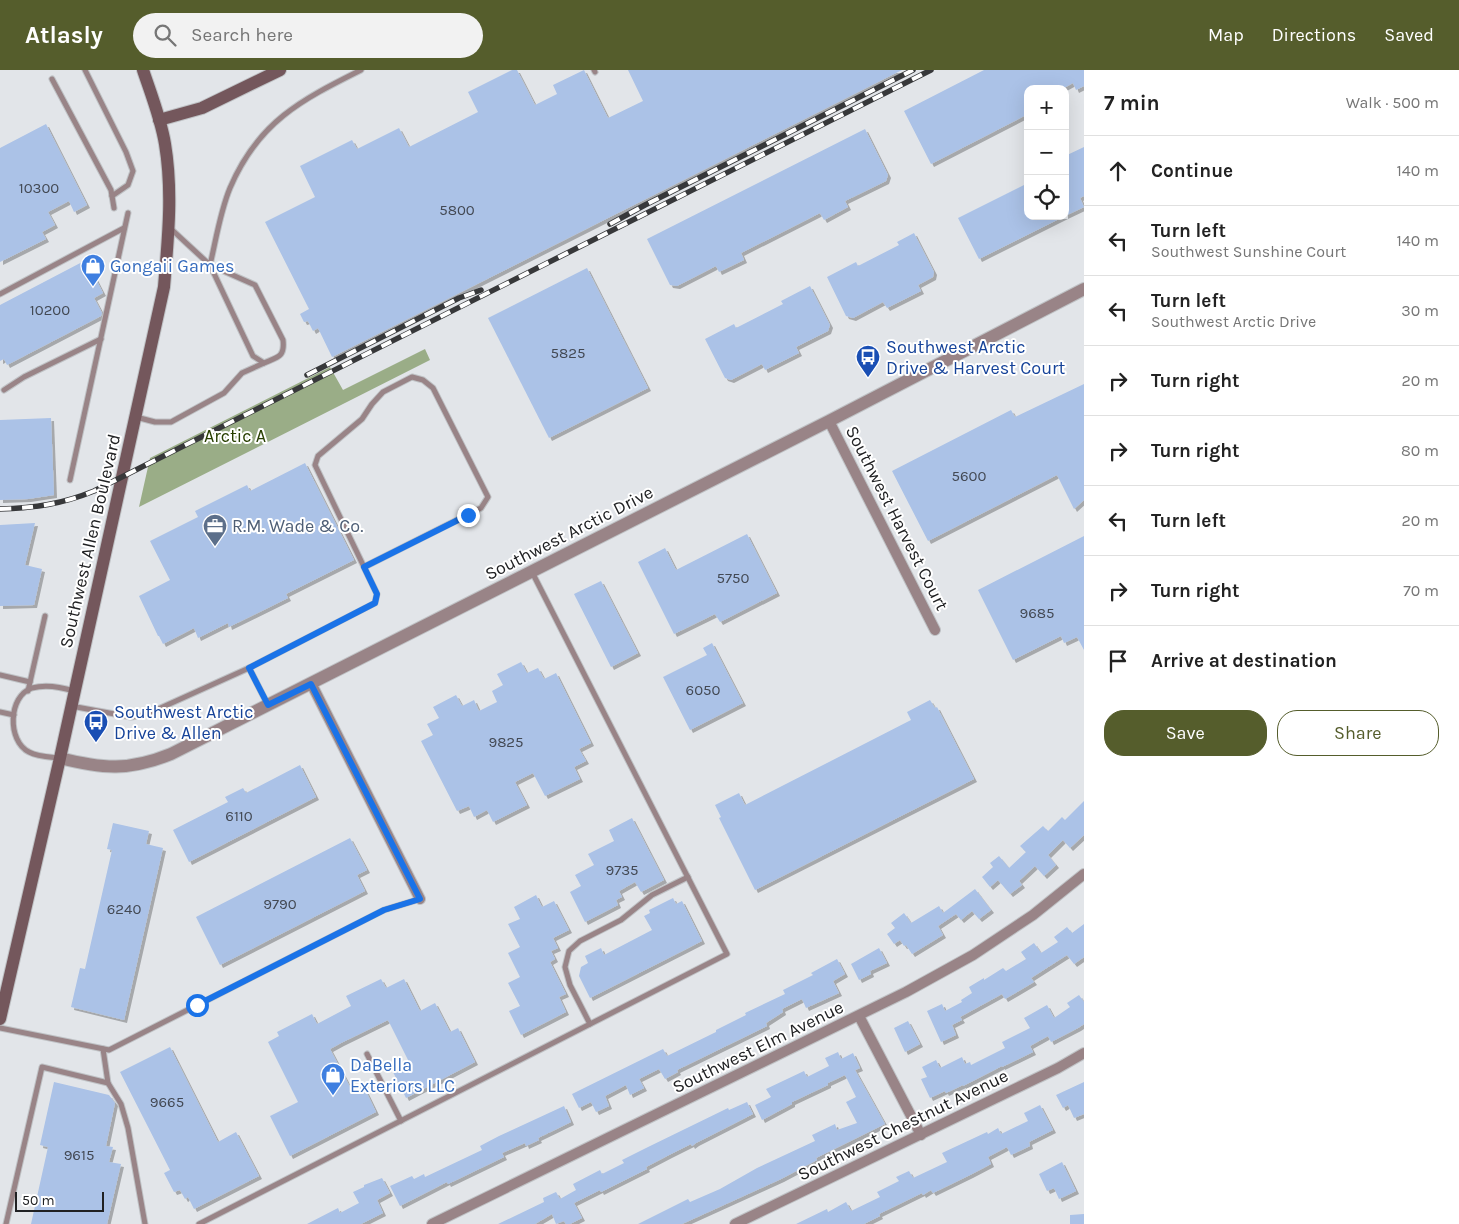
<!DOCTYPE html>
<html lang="en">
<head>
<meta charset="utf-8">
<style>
	body { margin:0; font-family:Karla,sans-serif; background:#f2f2f2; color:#222 }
	.controls { position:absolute; right:15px; top:15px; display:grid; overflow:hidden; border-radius:10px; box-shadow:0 5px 20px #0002 }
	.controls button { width:45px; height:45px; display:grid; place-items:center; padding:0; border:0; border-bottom:1px solid #e0e0e0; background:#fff; color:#222; font:25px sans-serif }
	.scale { position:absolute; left:15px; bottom:12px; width:89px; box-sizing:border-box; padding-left:5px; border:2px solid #202123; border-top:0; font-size:14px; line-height:18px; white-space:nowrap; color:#202123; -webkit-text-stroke:4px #fff; paint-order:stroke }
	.stop { position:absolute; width:15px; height:15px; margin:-11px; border:4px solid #1a73e8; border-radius:50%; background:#fff }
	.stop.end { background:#1a73e8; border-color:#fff; box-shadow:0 1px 5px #0008 }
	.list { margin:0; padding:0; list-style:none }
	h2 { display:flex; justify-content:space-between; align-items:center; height:65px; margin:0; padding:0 20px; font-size:21px }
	h2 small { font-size:16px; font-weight:400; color:#767676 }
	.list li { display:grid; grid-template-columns:32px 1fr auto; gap:15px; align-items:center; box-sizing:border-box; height:70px; padding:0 20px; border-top:1px solid #e0e0e0 }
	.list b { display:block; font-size:19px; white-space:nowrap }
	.list p { margin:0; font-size:16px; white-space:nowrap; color:#767676 }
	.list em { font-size:16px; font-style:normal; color:#767676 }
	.actions { display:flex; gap:10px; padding:15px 20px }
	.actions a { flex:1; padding:11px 0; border:1px solid #555d2c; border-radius:20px; text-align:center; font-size:18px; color:#555d2c }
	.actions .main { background:#555d2c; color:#fff }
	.icon { flex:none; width:28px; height:28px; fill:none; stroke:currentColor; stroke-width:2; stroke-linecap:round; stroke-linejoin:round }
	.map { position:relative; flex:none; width:1084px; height:1154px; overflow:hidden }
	header { display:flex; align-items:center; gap:30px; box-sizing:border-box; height:70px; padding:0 25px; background:#555d2c; color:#fff }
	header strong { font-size:24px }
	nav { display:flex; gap:28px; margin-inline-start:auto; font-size:18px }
	.search { width:350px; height:45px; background:#f2f2f2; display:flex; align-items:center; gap:12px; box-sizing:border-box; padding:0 18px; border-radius:28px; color:#767676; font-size:19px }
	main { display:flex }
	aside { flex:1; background:#fff }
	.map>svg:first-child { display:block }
	.forest { fill:#9aad87 }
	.building { fill:#abc2e7; filter:url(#shadow) }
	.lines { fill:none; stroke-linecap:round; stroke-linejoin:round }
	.service-casing { stroke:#bfc2c5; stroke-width:7 }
	.minor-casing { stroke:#bfc2c5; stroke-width:12 }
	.tertiary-casing { stroke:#bfc2c5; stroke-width:14 }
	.secondary-casing { stroke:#bfc2c5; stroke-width:14 }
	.service { stroke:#998487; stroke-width:5 }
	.minor { stroke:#998487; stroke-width:10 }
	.tertiary { stroke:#998487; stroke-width:12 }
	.secondary { stroke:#74575c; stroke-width:12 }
	.rail-casing { stroke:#37383a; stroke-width:5.5 }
	.rail { stroke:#fff; stroke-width:4; stroke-dasharray:11; stroke-linecap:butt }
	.route { stroke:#1a73e8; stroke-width:6 }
	.labels { text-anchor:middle; stroke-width:4; stroke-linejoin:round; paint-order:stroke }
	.number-label { font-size:15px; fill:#434954 }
	.shop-label { font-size:18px; fill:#366cbe; stroke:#fff; text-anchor:start }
	.transit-label { font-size:18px; fill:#164399; stroke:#fff; text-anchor:start }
	.park-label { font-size:18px; fill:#283f01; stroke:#fff }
	.street-label { font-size:18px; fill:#202123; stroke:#fff }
	.service-label { font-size:18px; fill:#4e5e75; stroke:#fff; text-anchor:start }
</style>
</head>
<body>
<header>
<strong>Atlasly</strong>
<div class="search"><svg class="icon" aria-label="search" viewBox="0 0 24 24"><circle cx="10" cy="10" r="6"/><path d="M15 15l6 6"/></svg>Search here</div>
<nav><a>Map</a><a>Directions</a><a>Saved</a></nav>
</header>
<main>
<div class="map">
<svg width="1084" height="1154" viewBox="0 0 1084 1154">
	<defs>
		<filter id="shadow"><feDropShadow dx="3" dy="3" stdDeviation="0" flood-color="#0004"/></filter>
	</defs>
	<rect width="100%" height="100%" fill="#e2e5e9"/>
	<polygon class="forest" points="425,279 430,290 139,437 150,388 330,297 343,320"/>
	<g class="building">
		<polygon points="512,0 517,0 535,35 557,24 553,15 584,0 608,48 643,31 628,0 902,0 332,287 318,258 313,261 308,251 304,252 300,244 309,239 265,152 315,127 300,96 352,70 357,79 399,58 409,77 478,42 468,22"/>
		<polygon points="984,0 1084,0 1084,16 1076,20 1073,13 1062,19 1028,19 1028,36 1024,38 1028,44 931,94 904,41"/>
		<polygon points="46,54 87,135 74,142 69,131 48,142 55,155 42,162 46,169 0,192 0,78"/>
		<polygon points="865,59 888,105 886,111 845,131 848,137 824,150 820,143 741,183 744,190 719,202 716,196 677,216 670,215 647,169"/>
		<polygon points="1084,77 1084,126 1080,128 1084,137 1065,146 1065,86"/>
		<polygon points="1028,113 1028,146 1065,146 979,189 958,148"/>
		<polygon points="914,163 934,202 933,207 918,215 921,221 887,238 883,232 853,248 846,246 827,207 856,192 858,196 899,175 897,172"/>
		<polygon points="86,190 103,223 94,228 102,243 101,246 7,295 4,289 0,291 0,235"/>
		<polygon points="587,198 648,318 549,368 488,248"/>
		<polygon points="810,216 830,255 828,261 796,277 799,283 765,300 762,294 731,310 725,308 705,269 734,254 736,258 783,234 781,231"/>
		<polygon points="1084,314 1084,430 1074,439 1057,405 928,471 892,401 1011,340 1015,347"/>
		<polygon points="51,348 54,425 28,429 0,430 0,350"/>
		<polygon points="305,393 354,490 286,524 288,528 229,557 228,553 198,568 194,558 163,574 159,566 158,566 139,526 170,510 150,471 198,447 195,441 247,415 250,421"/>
		<polygon points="35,453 25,495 42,499 34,535 0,536 0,455"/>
		<polygon points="747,464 777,523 720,552 715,544 674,564 638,492 665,478 676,500"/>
		<polygon points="1084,466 1084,580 1077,567 1064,573 1061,566 1013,590 978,520"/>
		<polygon points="601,511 638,583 611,597 574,524"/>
		<polygon points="712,573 743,633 690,660 663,607 707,585 703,578"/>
		<polygon points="521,592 527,603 538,598 544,609 556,603 591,673 579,679 586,691 574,697 580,709 545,726 533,703 515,712 527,735 493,752 487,740 474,747 469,736 457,741 421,671 433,665 427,654 439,648 433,637 456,625 462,636 474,630 479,641 497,632 492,621 503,615 497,604"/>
		<polygon points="930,630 935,638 937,637 974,709 755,820 719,748 721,747 715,735 739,723 745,735 911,650 907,642"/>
		<polygon points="300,695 316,727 189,792 173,760 228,732 225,727 243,718 246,723"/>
		<polygon points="1084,731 1084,765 1070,778 1063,770 1048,785 1056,795 1044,806 1035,796 1019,811 1022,815 1010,824 998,810 990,817 982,807 993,797 990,793 999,786 1009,798 1026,782 1020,776 1043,756 1048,761 1062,747 1065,750"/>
		<polygon points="632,748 664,810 641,822 635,812 619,821 622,827 616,830 618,835 585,852 570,822 581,816 575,805 594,795 588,784 614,771 609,760"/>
		<polygon points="113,753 149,761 146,774 163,778 124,950 71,937 80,898 85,899 112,780 107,779"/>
		<polygon points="350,768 367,800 357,805 365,821 220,895 196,847"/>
		<polygon points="975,819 991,840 979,849 972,841 961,850 956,844 938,856 943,865 912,884 906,875 904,876 900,870 894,874 887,864 895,858 891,853 904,843 911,853 939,836 943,843"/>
		<polygon points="536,825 542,837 554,831 569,860 553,868 558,878 551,881 555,889 550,892 566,924 559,927 566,942 521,965 509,941 520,936 508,913 520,907 508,883 520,877 508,854 520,849 514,837"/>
		<polygon points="673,828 676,834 682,831 702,871 590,928 579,906 581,897 588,893 585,886 601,878 604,885 652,860 644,846 650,843 649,840"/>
		<polygon points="1084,854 1084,887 1074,894 1067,885 1031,908 1034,912 1005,929 1002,924 960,947 962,950 952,955 956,965 941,972 927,941 942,934 945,941 962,932 961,930 972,923 969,917 984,908 984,910 1003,898 1006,901 1026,889 1021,882 1034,873 1041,883 1058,872 1054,867 1067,857 1072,863"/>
		<polygon points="879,878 887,893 870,901 871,904 859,910 851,894"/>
		<polygon points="837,889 845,904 833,911 839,923 806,938 802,929 782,939 783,942 766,953 767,956 677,1000 678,1002 665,1009 659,999 639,1009 644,1018 630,1025 626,1015 605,1026 609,1036 596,1042 591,1032 579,1038 572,1024 663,979 667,986 716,962 716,960 746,945 745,943 785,924 783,920 813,905 811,903"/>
		<polygon points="381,909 386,918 404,909 420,941 435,933 450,962 458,958 475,992 406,1028 391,998 408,990 388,950 341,973 330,979 351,1019 362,1013 376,1042 290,1086 270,1046 298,1032 268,972 279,966 277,962 312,944 317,954 351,936 346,926"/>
		<polygon points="1079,925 1084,932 1084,954 1078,958 1051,972 1048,966 1030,976 1033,982 1002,997 1002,996 963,1016 963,1015 946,1023 945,1021 930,1028 921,1009 927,1007 922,997 936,990 940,998 962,987 965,994 970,992 971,995 1005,978 1002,972 1030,958 1024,948 1047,935 1054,948 1070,937 1067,933"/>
		<polygon points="908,951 920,974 905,982 894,958"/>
		<polygon points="170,977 218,1072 236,1062 259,1106 194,1139 188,1127 185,1129 180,1120 174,1122 164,1103 170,1100 120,1002"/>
		<polygon points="838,982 841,989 853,983 860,998 855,1000 885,1054 816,1088 817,1090 781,1109 682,1154 638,1154 688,1129 690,1132 720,1119 757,1098 815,1071 812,1065 835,1054 837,1060 857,1053 846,1032 856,1027 845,1005 828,1013 828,1015 792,1032 792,1034 762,1050 755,1035 771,1027 766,1019 804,1001 807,1007 829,996 825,988"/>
		<polygon points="54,1012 109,1025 115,1033 106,1076 113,1077 109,1092 121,1094 107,1154 31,1154 48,1077 40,1075"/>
		<polygon points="1084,1012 1084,1044 1074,1048 1068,1035 1063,1038 1056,1025"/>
		<polygon points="747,1032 753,1044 696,1073 692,1076 691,1074 669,1085 646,1097 647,1099 601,1122 600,1120 574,1133 582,1148 570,1154 566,1154 564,1151 556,1154 552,1144 535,1154 498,1154 544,1132 543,1128 556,1122 560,1129 576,1120 573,1114 600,1100 602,1104 624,1093 622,1090 646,1078 728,1038 729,1040"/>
		<polygon points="1040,1035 1053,1060 1029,1072 1030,1076 1011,1085 1007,1077 988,1087 991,1094 970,1105 933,1123 931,1120 923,1125 922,1123 879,1144 880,1146 864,1154 796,1154 827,1139 828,1142 846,1132 851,1141 880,1127 877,1122 899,1111 896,1107 909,1101 913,1108 947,1092 942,1083 987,1062 988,1064 998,1058 1001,1064 1028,1051 1024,1043"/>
		<polygon points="564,1036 571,1052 538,1068 539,1070 526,1076 525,1073 502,1083 504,1087 448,1114 447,1112 400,1136 390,1116 412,1106 414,1109 424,1104 425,1107 482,1080 480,1076 499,1066"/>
		<polygon points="1062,1092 1076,1121 1059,1129 1054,1118 1047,1121 1039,1104"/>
		<polygon points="382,1108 390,1123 377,1130 383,1143 361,1154 307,1154 338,1138 340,1143 359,1133 353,1122 364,1117 364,1115"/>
		<polygon points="1084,1144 1084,1154 1070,1154 1070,1145"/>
	</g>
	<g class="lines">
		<defs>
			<g id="service">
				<polyline points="85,0 126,82 133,101 128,115 112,126"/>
				<polyline points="594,0 595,2"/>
				<polyline points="52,9 111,120 114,138"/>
				<path d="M170 158 210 195 253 286 264 293C278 287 285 287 283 270L255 215 210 195C216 170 220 142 230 118 258 52 301 30 361 0"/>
				<polyline points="0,224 124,158"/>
				<polyline points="4,320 24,307 101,269"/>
				<polyline points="136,347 155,352 171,352 224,323 242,303 264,293"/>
				<polyline points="70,410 128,143"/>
				<polyline points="0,605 30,612"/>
				<polyline points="28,621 45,546"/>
				<polyline points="268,635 249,598 375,533 377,524 315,395 318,386 362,349 372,334 383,322 412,307 423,310 433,318 488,427 481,438 364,497"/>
				<polyline points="71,636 131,647 145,645 249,598"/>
				<polyline points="0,642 14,645"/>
				<path d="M59 688C50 687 38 687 29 682 7 671 8 626 32 618 46 614 61 617 74 621"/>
				<polyline points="590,954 570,915 565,897 569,881 580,871 621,850 652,825 688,807"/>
				<polyline points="0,958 109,980 384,840 420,829"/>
				<polyline points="367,984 401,1051"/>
				<polyline points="108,1013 121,1034 128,1058 145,1154"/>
				<polyline points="6,1154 42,997 108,1013 103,979"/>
				<polyline points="199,1154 727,884 532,502"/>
			</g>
			<g id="minor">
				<polyline points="829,351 935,560"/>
				<polyline points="311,613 420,829"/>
				<polyline points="859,946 921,1065"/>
				<polyline points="432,1154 906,922 973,885 1033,845 1084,804"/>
				<polyline points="735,1154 1058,998 1084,983"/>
			</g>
			<path id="tertiary" d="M60 688C103 699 129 701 171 684L829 351 1084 219"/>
			<g id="secondary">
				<polyline points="159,50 202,38 280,0"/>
				<path d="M0 949 60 688 164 217C168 169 173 122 165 74 161 49 151 24 143 0"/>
			</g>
		</defs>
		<use href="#service" class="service-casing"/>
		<use href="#minor" class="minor-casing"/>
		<use href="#tertiary" class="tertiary-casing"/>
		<use href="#secondary" class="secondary-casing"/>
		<use href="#service" class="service"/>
		<use href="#minor" class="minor"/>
		<use href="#tertiary" class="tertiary"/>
		<use href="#secondary" class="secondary"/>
		<defs>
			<g id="rail">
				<polyline points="610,154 645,135 913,0"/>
				<polyline points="307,305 459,228 481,220"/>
				<path d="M0 439C35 438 62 434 94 421L931 0"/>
			</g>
		</defs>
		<use href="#rail" class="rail-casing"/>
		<use href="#rail" class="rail"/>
	</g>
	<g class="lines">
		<polyline class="route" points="197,935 384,840 420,829 311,614 268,635 249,598 375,533 377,524 364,497 468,445"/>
	</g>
	<defs>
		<symbol id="shop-pin" viewBox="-11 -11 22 30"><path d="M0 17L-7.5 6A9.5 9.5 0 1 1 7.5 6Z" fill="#3f7fe0" stroke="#fff"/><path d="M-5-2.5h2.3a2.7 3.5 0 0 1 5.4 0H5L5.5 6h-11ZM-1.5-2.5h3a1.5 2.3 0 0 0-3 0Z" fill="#fff"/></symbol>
		<symbol id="bus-pin" viewBox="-11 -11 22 30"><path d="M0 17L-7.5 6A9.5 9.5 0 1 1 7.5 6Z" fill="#1a4fb4" stroke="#fff"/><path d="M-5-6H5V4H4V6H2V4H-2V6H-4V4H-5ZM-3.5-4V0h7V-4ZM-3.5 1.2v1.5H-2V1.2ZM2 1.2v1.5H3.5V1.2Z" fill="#fff"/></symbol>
		<symbol id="office-pin" viewBox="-11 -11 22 30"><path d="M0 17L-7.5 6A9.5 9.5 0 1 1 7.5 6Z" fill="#5c6f8a" stroke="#fff"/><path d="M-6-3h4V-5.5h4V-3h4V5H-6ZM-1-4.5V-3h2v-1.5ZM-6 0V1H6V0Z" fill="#fff"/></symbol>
	</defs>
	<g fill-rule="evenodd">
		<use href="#shop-pin" x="79" y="182" width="28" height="38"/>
		<use href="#bus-pin" x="854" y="273" width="28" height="38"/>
		<use href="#office-pin" x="201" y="442" width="28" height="38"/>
		<use href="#bus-pin" x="82" y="638" width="28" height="38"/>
		<use href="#shop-pin" x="319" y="991" width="28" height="38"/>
	</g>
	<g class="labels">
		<g class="number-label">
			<text x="39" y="123">10300</text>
			<text x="457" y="145">5800</text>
			<text x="50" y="245">10200</text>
			<text x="568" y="288">5825</text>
			<text x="969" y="411">5600</text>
			<text x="733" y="513">5750</text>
			<text x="1037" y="548">9685</text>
			<text x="703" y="625">6050</text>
			<text x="506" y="677">9825</text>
			<text x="239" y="751">6110</text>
			<text x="622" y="805">9735</text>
			<text x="280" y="839">9790</text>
			<text x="124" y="844">6240</text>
			<text x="167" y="1037">9665</text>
			<text x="79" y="1090">9615</text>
		</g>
		<g class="shop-label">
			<text x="110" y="202">Gongaii Games</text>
			<text x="350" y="1001">DaBella<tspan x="350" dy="21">Exteriors LLC</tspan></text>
		</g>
		<g class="transit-label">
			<text x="886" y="283">Southwest Arctic<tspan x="886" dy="21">Drive &amp; Harvest Court</tspan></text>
			<text x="114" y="648">Southwest Arctic<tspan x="114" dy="21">Drive &amp; Allen</tspan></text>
		</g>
		<g class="park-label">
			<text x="235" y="372">Arctic A</text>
		</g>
		<g class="street-label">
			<text transform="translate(897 448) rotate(63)" y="6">Southwest Harvest Court</text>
			<text transform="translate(569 463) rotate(-27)" y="6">Southwest Arctic Drive</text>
			<text transform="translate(90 471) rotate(-77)" y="6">Southwest Allen Boulevard</text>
			<text transform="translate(758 977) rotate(-26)" y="6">Southwest Elm Avenue</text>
			<text transform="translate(903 1055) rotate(-26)" y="6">Southwest Chestnut Avenue</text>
		</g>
		<g class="service-label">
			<text x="232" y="462">R.M. Wade &amp; Co.</text>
		</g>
	</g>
</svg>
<div class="controls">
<button>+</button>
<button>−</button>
<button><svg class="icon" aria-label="locate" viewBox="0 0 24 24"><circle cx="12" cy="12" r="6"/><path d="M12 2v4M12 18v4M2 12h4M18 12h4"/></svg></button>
</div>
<div class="scale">50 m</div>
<div class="stop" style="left:197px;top:935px"></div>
<div class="stop end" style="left:468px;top:445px"></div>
</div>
<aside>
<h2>7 min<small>Walk · 500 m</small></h2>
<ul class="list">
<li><svg class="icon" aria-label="ahead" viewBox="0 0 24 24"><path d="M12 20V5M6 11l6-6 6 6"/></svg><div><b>Continue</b></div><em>140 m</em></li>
<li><svg class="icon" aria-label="left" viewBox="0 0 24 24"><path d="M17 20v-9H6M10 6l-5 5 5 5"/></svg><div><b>Turn left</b><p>Southwest Sunshine Court</p></div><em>140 m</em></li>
<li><svg class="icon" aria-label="left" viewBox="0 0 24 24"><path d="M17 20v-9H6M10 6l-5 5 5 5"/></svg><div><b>Turn left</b><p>Southwest Arctic Drive</p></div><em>30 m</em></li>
<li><svg class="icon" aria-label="right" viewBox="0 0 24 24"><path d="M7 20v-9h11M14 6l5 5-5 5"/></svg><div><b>Turn right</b></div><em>20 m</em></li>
<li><svg class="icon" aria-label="right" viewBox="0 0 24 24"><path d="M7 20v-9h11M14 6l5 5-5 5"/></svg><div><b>Turn right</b></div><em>80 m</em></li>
<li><svg class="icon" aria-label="left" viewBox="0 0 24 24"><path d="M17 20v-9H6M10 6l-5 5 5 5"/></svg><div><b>Turn left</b></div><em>20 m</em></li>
<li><svg class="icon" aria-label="right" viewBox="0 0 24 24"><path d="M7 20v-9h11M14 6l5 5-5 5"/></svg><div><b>Turn right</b></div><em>70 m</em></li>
<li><svg class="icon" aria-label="arrive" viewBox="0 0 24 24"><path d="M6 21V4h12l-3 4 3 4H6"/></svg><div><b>Arrive at destination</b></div></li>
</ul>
<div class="actions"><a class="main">Save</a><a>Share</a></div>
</aside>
</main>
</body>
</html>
